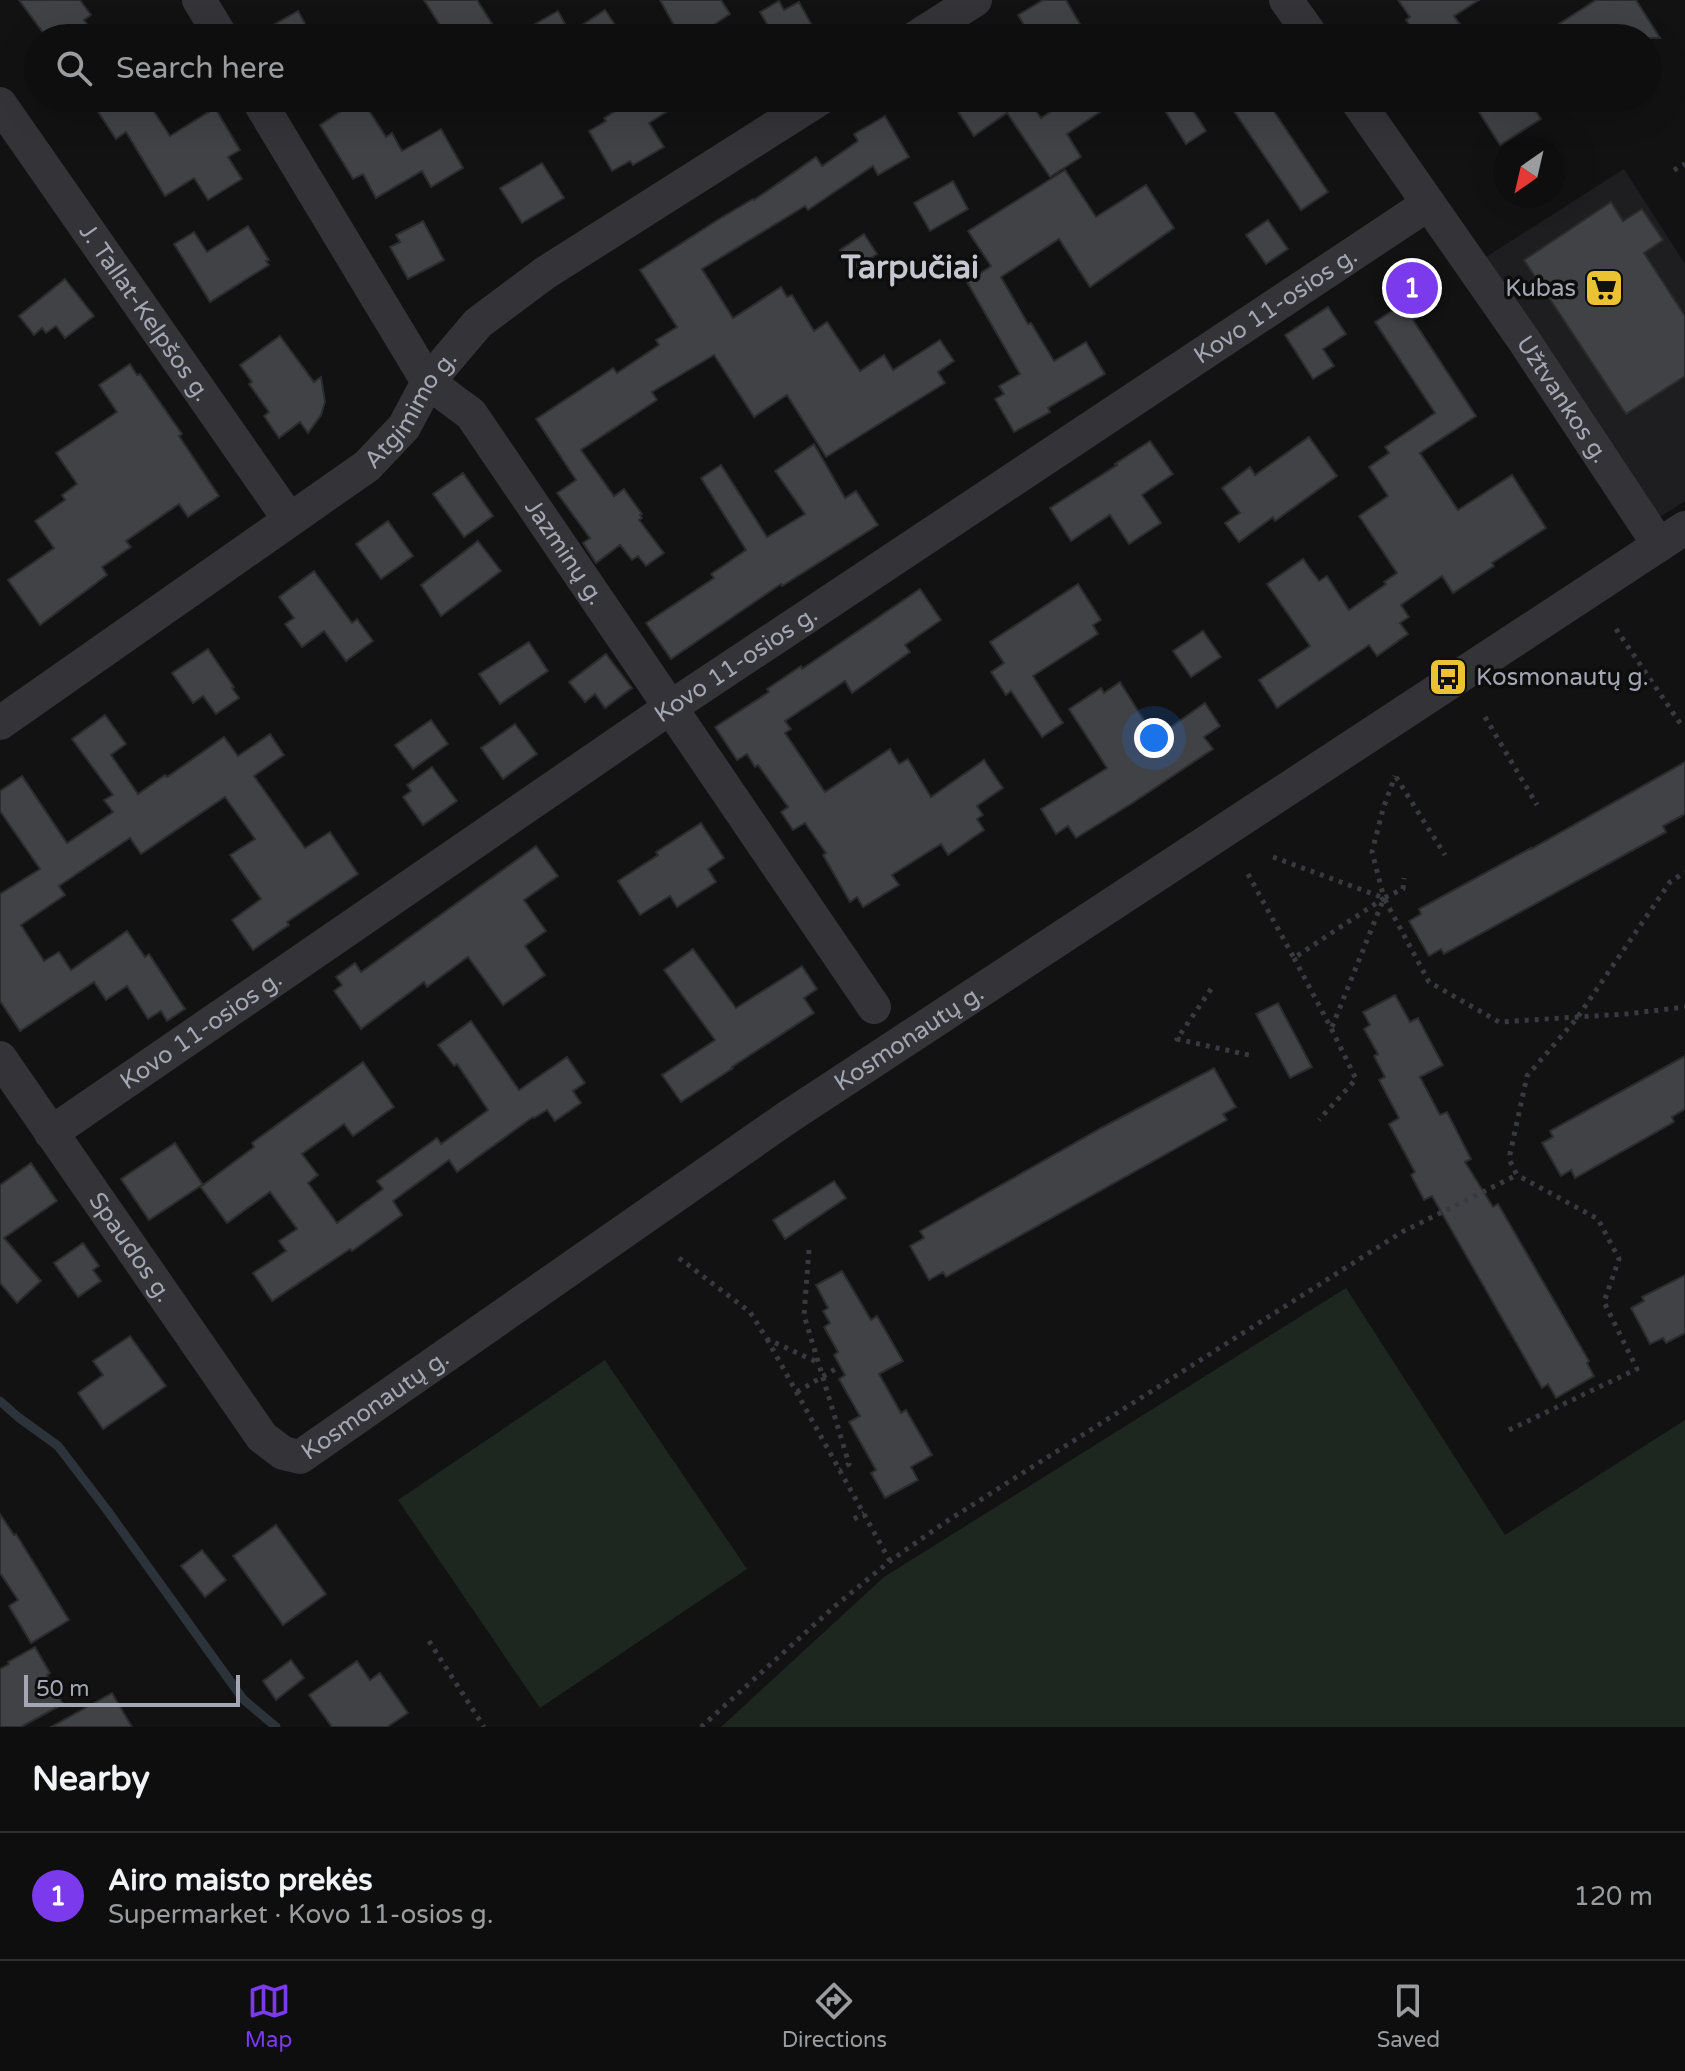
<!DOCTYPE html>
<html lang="en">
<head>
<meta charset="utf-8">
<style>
	body { margin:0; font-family:"Varela Round",sans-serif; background:#1c1c1c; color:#f1f3f6 }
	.compass { position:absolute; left:1493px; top:136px; width:72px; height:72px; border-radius:50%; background:#0e0e0e; box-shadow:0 8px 32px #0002; rotate:214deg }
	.scale { position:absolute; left:24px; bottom:20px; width:216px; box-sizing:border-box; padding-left:8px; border:4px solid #a4a7b3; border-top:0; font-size:22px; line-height:28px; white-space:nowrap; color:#a4a7b3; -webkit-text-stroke:6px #0d0d0e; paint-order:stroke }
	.you { position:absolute; left:1154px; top:738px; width:28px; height:28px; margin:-20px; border:6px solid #fff; border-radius:50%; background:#1a73e8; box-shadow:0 0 0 12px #1a73e833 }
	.badge { display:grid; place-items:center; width:52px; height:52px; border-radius:50%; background:#7c3aed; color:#fff; font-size:26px; font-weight:700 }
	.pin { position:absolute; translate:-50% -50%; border:4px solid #fff; box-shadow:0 2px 8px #0006 }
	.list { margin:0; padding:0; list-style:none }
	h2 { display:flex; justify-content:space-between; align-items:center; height:104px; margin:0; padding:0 32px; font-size:34px }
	h2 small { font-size:26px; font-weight:400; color:#9b9c9e }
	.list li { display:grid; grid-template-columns:52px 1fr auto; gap:24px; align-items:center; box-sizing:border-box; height:128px; padding:0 32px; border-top:2px solid #2e2e2e }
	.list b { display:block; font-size:30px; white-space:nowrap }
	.list p { margin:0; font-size:26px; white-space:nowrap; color:#9b9c9e }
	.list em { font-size:26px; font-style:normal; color:#9b9c9e }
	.icon { flex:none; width:44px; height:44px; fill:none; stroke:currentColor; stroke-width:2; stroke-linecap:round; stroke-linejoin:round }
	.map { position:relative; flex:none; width:1685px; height:1727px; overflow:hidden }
	.search { position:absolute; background:#0e0e0e; box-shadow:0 8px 32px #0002; left:24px; right:24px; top:24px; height:88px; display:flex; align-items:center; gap:20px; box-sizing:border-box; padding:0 28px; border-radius:44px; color:#9b9c9e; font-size:30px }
	.sheet { height:232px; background:#0e0e0e }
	nav { display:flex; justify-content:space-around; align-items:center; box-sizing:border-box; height:112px; border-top:2px solid #2e2e2e; background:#0e0e0e; font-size:22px; color:#9b9c9e }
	nav a { display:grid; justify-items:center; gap:4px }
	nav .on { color:#7c3aed }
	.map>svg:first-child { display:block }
	.built { fill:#1e1e20 }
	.green { fill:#1e2620 }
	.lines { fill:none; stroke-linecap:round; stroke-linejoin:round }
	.stream { stroke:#2c333b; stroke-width:9 }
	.building { fill:#414246; stroke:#2c2c2f; stroke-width:2 }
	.path { stroke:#393a3f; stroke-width:5; stroke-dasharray:4 6; stroke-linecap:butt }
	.minor { stroke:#333338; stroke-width:34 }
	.labels { text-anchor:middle; stroke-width:7; stroke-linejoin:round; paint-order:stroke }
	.poi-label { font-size:24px; fill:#a4a7b3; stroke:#0d0d0e; text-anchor:end }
	.street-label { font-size:24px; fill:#a4a7b3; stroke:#0d0d0e }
	.district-label { font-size:32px; font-weight:bold; fill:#c4c6d0; stroke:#0d0d0e }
</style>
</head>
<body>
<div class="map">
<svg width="1685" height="1727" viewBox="0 0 1685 1727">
	<rect width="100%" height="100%" fill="#121213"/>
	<polygon class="built" points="1624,169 1685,264 1685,501 1655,520 1486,257"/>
	<g class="green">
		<polygon points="1346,1288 1505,1535 1685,1420 1685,1727 721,1727 884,1577"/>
		<polygon points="605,1360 747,1569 540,1708 398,1500"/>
	</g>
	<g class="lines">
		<polyline class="stream" points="0,1401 18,1417 58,1446 107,1510 243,1699 276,1727"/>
	</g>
	<g class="building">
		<polygon points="19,0 80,0 91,15 84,20 97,38 47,38"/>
		<polygon points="424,0 477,0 501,38 448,38"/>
		<polygon points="660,0 721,0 730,14 694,38 681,38"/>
		<polygon points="1043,0 1066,0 1081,26 1061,38 1032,38 1018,15"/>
		<polygon points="1398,0 1479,0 1454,16 1470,38 1418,38 1406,20 1410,17"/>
		<polygon points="1596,0 1636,0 1660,38 1537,38"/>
		<polygon points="779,1 784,10 799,2 819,38 775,38 760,12"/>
		<polygon points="605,10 624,38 510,38 558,11 570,33"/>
		<polygon points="298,11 313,38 250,38"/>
		<polygon points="89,98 145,98 170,136 215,108 240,150 228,157 242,179 208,200 194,178 165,196 126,132 116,139"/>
		<polygon points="361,98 386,137 392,133 402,151 441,129 463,168 431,187 422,171 376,198 363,174 353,179 320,125"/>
		<polygon points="636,98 688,98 649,123 664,147 633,165 630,161 612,171 589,131 606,121 604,118"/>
		<polygon points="949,98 1031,98 1028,100 1041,118 1071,98 1121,98 1067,134 1081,157 1050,177 1007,113 974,136"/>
		<polygon points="1157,98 1185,98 1206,131 1186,144"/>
		<polygon points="1225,98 1265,98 1328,192 1301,210"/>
		<polygon points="1470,98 1527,98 1541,119 1500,145"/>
		<polygon points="885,116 909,157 878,175 873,166 808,210 805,206 702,269 733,318 781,287 787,297 792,295 814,331 827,322 860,371 884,355 893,370 940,340 954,361 938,372 945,383 826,457 787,395 754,417 714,355 652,392 657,400 581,450 614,496 624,489 642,514 640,515 642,518 639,520 664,553 646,566 638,556 632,560 620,545 596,563 583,543 590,538 557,493 576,480 536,419 613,368 617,373 659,345 656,340 677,327 640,270 719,219 753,199 754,200 816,157 822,166 858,141 854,134"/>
		<polygon points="542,163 564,198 522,223 500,188"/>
		<polygon points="1065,170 1096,217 1146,185 1174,228 1090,287 1059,239 1001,277 1028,324 1031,323 1054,361 1086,342 1105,374 1048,408 1050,412 1014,432 995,399 1004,394 999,386 1020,374 967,282 991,266 968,231"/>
		<polygon points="953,181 968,209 930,231 914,203"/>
		<polygon points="1611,202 1623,221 1642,209 1663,240 1644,253 1685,316 1685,376 1626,414 1524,260"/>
		<polygon points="1268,220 1288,249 1266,264 1246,235"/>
		<polygon points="423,221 444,260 408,279 390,247 400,242 396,235"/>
		<polygon points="248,226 269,260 266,261 269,265 210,302 174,244 194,232 207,252"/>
		<polygon points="864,234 877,254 853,270 840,250"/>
		<polygon points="1411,266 1437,305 1413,320 1476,416 1420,453 1458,510 1512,475 1546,528 1492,563 1494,566 1453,593 1442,576 1401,605 1409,617 1400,623 1408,634 1377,656 1369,645 1277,708 1259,680 1310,646 1267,584 1303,559 1319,581 1327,576 1349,610 1386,584 1384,582 1397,573 1359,516 1388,496 1369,467 1389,453 1385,447 1435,413 1375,322 1398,307 1383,284"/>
		<polygon points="65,279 94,316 65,338 56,326 46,333 42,328 34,335 19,316"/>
		<polygon points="1328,307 1346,334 1323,349 1334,366 1313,379 1285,335"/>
		<polygon points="280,336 314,382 321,377 325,402 321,415 308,433 300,422 279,438 264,416 269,412 249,384 252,382 240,365"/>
		<polygon points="130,364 137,375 140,374 182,434 179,436 219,496 188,517 179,504 126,541 131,547 102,567 107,575 40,625 8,580 54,548 35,521 65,500 62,495 77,484 56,453 117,412 99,385"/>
		<polygon points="1309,437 1337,476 1275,521 1273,517 1239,542 1225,523 1240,513 1222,488 1250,467 1255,475"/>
		<polygon points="1150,441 1173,474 1142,495 1161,523 1129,544 1110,515 1071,541 1050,508 1117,465 1115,464"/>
		<polygon points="814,444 845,498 856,491 878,525 782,586 781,584 671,659 646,623 714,578 711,574 746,550 701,478 721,465 767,537 805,514 775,471"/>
		<polygon points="463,473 493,516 464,537 433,494"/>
		<polygon points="388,521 413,556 381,579 356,544"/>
		<polygon points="478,541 501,571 441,616 421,585"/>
		<polygon points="314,571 352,623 357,619 373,641 346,661 324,631 302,647 285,624 294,618 279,597"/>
		<polygon points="1078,584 1101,620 1093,625 1098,634 1033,676 1063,723 1042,737 1011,691 1006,695 991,672 1004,663 990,642"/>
		<polygon points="920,589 941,620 905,645 910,652 852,693 845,681 785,721 791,729 785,733 825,792 890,749 899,764 908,759 931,797 984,760 1003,788 977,806 983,815 977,819 984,830 948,855 941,844 892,875 899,885 863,907 857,897 850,902 823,855 826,853 805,823 793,830 781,812 788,807 758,765 755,767 747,754 737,760 715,727 769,692 767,689 801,666 802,669"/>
		<polygon points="1203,631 1221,657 1191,677 1173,651"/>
		<polygon points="529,642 548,671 500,704 479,674"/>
		<polygon points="208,649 234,687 232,688 239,698 216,714 203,696 193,703 172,673"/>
		<polygon points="606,654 632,688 605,708 595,694 585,702 569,682"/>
		<polygon points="1120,682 1155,738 1205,703 1220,726 1204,737 1213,749 1131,804 1076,838 1068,826 1056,834 1041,809 1107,768 1069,709 1101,688 1104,693"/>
		<polygon points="105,715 126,744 111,755 138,794 165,775 167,777 224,737 238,756 270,734 284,755 254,776 305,848 330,832 358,874 287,922 289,925 253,950 232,920 261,899 230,855 255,839 225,797 141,854 130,838 59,886 65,895 21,925 44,961 59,952 71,970 127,931 145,957 149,954 185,1009 167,1021 161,1011 148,1019 127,986 106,1000 94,982 20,1031 0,1001 0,894 40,869 0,811 0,791 22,776 67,843 113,812 104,800 113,795 72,739"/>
		<polygon points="431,720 448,744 413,769 395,745"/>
		<polygon points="515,724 537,754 503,779 481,748"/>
		<polygon points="1685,762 1685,814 1663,826 1666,832 1444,954 1441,949 1429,956 1409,921 1421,914 1419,909 1531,848 1531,849"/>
		<polygon points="432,767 457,801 423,825 403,797 411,791 407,785"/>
		<polygon points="701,823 724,858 708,869 716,882 677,907 670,896 640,915 618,881 658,855 656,852"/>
		<polygon points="536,846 558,876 524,900 546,931 525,946 545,975 503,1005 468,957 427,987 424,982 361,1029 334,991 342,985 336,977 355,963 361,972"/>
		<polygon points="693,949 736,1008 802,966 817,989 804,998 814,1013 732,1067 733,1068 681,1102 662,1075 715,1040 664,970"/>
		<polygon points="1395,995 1410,1022 1418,1018 1443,1065 1420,1077 1440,1115 1447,1112 1471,1159 1465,1162 1493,1207 1498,1204 1589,1361 1587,1363 1594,1376 1556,1398 1548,1384 1542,1388 1432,1196 1424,1200 1411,1175 1415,1172 1389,1124 1399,1118 1379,1080 1385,1077 1374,1056 1378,1054 1364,1029 1370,1025 1363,1012"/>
		<polygon points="1278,1003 1312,1067 1290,1078 1256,1014"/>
		<polygon points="471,1021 519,1090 567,1057 585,1083 573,1091 581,1103 555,1121 547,1110 534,1118 533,1117 457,1172 449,1160 393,1201 402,1215 352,1251 350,1249 272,1301 253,1273 286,1251 279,1241 297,1229 270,1192 227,1223 200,1186 202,1185 149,1220 121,1179 175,1143 203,1185 254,1147 252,1143 363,1062 394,1107 353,1136 344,1124 302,1154 318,1175 308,1183 337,1223 383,1189 377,1181 437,1138 441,1144 488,1110 457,1064 454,1066 438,1045"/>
		<polygon points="1685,1056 1685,1109 1672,1117 1674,1122 1575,1178 1571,1170 1561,1176 1542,1143 1553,1137 1550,1131"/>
		<polygon points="1214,1068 1236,1107 1223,1114 1227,1120 946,1277 943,1272 929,1280 910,1246 924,1238 920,1231 1103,1127"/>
		<polygon points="31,1163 57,1201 4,1238 41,1281 17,1303 0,1283 0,1185"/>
		<polygon points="834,1181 846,1198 785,1239 773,1220"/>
		<polygon points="83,1243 99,1266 93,1270 101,1281 78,1297 54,1263"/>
		<polygon points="842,1271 871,1320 877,1316 903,1361 879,1374 901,1413 906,1410 932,1455 911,1467 918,1480 885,1498 871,1473 876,1470 849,1422 860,1416 839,1379 845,1375 834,1355 838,1352 824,1327 830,1323 823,1311 828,1308 816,1285"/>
		<polygon points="1685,1275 1685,1333 1666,1343 1663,1338 1650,1344 1631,1308 1644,1301 1642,1297"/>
		<polygon points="130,1336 166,1386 103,1429 78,1393 103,1375 93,1361"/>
		<polygon points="0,1514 14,1535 16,1534 69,1620 31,1643 9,1606 18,1600 0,1573"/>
		<polygon points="276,1525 326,1594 283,1625 233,1556"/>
		<polygon points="202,1550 226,1580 205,1597 181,1566"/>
		<polygon points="35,1647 50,1673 47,1675 63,1704 21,1727 0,1727 0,1669 9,1664 8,1662"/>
		<polygon points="291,1660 304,1678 276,1700 263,1681"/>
		<polygon points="357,1661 370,1680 380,1673 408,1713 387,1727 332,1727 309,1695"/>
		<polygon points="112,1693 132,1727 51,1727"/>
	</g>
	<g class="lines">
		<g class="path">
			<polyline points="1674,170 1685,164"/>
			<polyline points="1616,629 1682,726"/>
			<polyline points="1485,717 1537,805"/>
			<polyline points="1396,777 1445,855"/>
			<polyline points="1273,857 1384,898 1429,982 1499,1022 1626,1014 1685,1007"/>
			<polyline points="1248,874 1294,958 1384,898 1372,852 1383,809 1395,776"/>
			<polyline points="1294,958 1331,1028 1356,1079 1319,1120"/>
			<polyline points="1211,989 1177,1039 1253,1056"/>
			<polyline points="1332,1027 1384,898 1403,889 1404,878"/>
			<polyline points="809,1250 804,1315 849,1464 840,1470"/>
			<polyline points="679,1258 750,1312 767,1339 817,1362"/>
			<polyline points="767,1339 890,1561"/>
			<polyline points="797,1392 837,1368"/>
			<polyline points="1509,1430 1637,1369 1604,1302 1619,1259 1598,1219 1517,1175"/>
			<polyline points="854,1519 864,1513"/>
			<polyline points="429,1641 484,1727"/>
			<polyline points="701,1727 835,1606 890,1561 944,1523 1402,1232 1517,1175 1510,1161 1510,1154 1527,1076 1577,1018 1670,882 1685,872"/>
		</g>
		<g class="minor">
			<polyline points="199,0 222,38"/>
			<polyline points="1286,0 1313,38"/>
			<polyline points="915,38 975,0"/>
			<path id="s1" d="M257 98 428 382 471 414 874 1007"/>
			<path id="s2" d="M1355 98 1523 339 1659 545"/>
			<path id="s3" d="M0 104 289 519"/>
			<path id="s4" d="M0 723 367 466 404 427 428 382 478 323 545 273 821 98"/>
			<path id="s5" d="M0 1058 262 1437 283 1453 300 1457 788 1117 1685 528"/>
			<path id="s6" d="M51 1133 671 707 1428 204"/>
		</g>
	</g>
	<defs>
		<symbol id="supermarket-square" viewBox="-11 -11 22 22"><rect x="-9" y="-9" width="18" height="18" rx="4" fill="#ebc232" stroke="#0d0d0e"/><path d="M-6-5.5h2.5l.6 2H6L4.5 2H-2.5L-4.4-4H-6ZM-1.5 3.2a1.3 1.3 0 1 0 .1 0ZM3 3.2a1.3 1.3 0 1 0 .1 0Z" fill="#111"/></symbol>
		<symbol id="bus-square" viewBox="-11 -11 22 22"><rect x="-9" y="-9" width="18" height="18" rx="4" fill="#ebc232" stroke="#0d0d0e"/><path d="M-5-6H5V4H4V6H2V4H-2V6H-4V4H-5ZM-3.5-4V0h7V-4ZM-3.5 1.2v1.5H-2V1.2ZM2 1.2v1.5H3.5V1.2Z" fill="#111"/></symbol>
	</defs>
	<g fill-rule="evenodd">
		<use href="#supermarket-square" x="1582" y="266" width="44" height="44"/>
		<use href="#bus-square" x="1426" y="655" width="44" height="44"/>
	</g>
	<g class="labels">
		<g class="poi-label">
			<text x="1576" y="296">Kubas</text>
			<text x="1476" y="685" text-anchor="start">Kosmonautų g.</text>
		</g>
		<g class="street-label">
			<text dy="8" stroke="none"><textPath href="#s6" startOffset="1478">Kovo 11-osios g.</textPath></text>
			<text dy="8" stroke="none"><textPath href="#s3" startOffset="254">J. Tallat-Kelpšos g.</textPath></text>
			<text dy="8" stroke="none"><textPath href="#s2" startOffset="366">Užtvankos g.</textPath></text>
			<text dy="8" stroke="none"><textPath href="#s4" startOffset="520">Atgimimo g.</textPath></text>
			<text dy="8" stroke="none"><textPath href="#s1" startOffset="552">Jazminų g.</textPath></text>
			<text dy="8" stroke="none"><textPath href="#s6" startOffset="830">Kovo 11-osios g.</textPath></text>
			<text dy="8" stroke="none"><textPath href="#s6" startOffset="182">Kovo 11-osios g.</textPath></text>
			<text dy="8" stroke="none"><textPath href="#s5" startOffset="1244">Kosmonautų g.</textPath></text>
			<text dy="8" stroke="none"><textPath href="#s5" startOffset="230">Spaudos g.</textPath></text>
			<text dy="8" stroke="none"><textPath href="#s5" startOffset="596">Kosmonautų g.</textPath></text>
		</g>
		<g class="district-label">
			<text x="910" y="278">Tarpučiai</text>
		</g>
	</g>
</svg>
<svg class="compass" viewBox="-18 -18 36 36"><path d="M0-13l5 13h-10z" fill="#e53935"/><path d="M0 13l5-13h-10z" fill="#9b9c9e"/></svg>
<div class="scale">50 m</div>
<div class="you"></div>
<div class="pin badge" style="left:1412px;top:288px">1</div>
<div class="search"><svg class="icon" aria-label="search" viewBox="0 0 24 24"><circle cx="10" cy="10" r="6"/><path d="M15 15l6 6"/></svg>Search here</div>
</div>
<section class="sheet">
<h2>Nearby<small></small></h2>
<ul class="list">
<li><span class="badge">1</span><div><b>Airo maisto prekės</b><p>Supermarket · Kovo 11-osios g.</p></div><em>120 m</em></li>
</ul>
</section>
<nav>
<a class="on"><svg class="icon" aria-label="map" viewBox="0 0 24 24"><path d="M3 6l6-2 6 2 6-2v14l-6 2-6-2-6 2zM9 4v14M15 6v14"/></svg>Map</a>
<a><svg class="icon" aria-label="directions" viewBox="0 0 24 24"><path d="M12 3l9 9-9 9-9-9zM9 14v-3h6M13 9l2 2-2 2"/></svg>Directions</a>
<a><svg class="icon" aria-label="saved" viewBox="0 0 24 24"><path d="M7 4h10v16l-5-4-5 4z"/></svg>Saved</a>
</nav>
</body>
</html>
